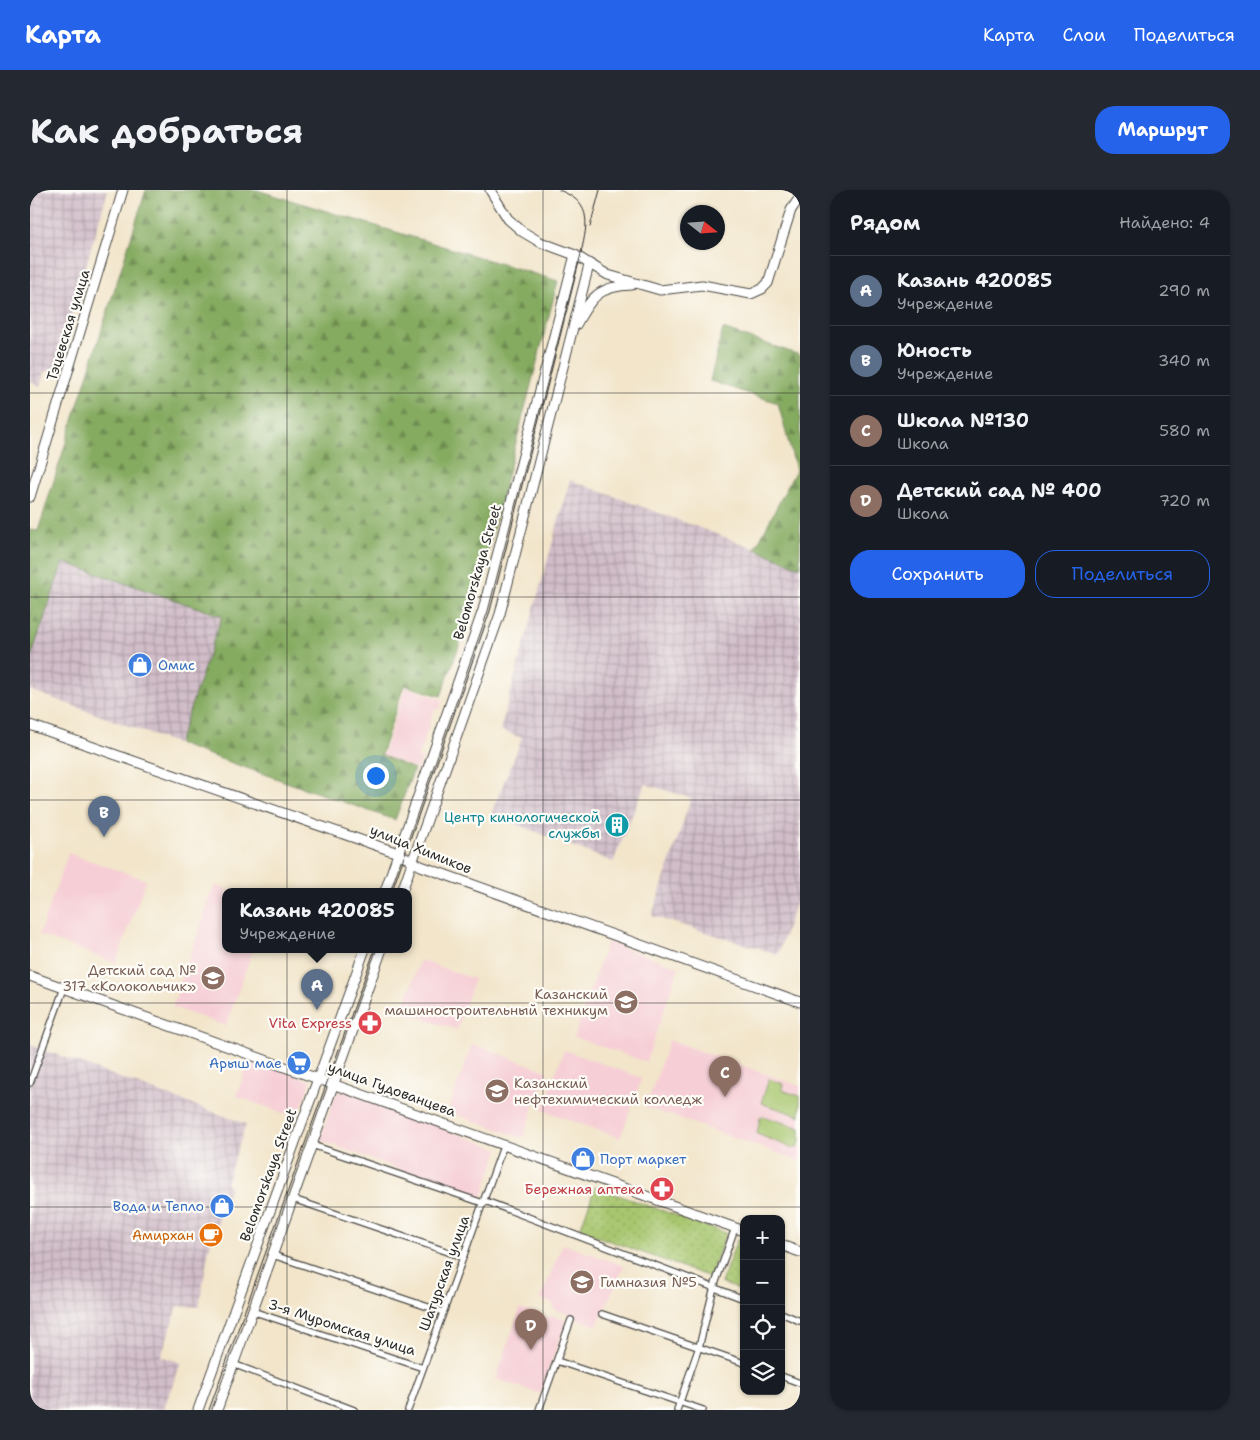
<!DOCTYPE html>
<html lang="ru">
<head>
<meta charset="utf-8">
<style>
	body { margin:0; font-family:"Shantell Sans",sans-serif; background:#242831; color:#f1f3f6 }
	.controls { position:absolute; right:15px; bottom:15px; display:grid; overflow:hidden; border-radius:10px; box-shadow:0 1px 4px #0004 }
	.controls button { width:45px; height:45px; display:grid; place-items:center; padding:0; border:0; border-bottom:1px solid #363941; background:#171b24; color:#f1f3f6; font:25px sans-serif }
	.compass { position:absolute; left:650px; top:15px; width:45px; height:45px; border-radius:50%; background:#171b24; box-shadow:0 1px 4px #0004; rotate:107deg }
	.you { position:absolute; left:345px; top:585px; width:18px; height:18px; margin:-12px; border:4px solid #fff; border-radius:50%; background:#1a73e8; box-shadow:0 0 0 8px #1a73e833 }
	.badge { display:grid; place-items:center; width:32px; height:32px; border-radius:50%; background:#2563eb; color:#fff; font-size:16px; font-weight:700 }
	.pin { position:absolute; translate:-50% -41px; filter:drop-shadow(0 1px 2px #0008) }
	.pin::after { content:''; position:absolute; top:26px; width:18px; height:15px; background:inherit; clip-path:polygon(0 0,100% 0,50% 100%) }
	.popup { position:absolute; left:192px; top:698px; width:190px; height:65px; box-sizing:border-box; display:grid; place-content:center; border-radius:10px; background:#171b24; filter:drop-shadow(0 1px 4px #0005); font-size:16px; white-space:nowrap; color:#9ea1a6 }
	.popup b { font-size:19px; color:#f1f3f6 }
	.popup::after { content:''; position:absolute; left:50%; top:100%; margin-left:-10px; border:10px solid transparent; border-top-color:#171b24 }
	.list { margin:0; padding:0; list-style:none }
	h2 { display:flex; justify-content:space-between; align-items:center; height:65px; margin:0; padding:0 20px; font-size:21px }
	h2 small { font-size:16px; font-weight:400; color:#9ea1a6 }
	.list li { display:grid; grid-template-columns:32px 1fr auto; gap:15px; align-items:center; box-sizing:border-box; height:70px; padding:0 20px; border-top:1px solid #363941 }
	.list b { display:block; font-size:19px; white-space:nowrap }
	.list p { margin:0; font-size:16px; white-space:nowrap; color:#9ea1a6 }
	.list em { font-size:16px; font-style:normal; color:#9ea1a6 }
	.actions { display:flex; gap:10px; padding:15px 20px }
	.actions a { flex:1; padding:11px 0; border:1px solid #2563eb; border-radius:20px; text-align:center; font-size:18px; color:#2563eb }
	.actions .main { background:#2563eb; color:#fff }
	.icon { flex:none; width:28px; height:28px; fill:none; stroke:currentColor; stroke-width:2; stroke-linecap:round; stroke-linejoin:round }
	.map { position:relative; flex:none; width:770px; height:1220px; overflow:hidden; border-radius:20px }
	header { display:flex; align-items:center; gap:30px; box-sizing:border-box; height:70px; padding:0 25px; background:#2563eb; color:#fff }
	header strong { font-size:24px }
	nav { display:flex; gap:28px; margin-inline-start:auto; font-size:18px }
	.intro { display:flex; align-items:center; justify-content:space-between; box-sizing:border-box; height:120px; padding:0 30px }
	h1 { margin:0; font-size:35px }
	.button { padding:12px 22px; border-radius:20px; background:#2563eb; color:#fff; font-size:18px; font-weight:700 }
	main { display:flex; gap:30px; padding:0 30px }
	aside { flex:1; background:#171b24; border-radius:20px; box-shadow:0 1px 4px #0004 }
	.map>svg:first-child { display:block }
	.built { fill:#f6cfd6 }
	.industrial { fill:url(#industrial-grid) }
	.grass { fill:url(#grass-dots); stroke:#69784c }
	.forest { fill:url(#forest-firs); stroke:#586b46 }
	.garden { fill:#a7c66e; stroke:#69784c }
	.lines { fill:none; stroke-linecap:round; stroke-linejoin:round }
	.street-casing { stroke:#494743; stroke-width:8 }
	.secondary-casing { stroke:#494743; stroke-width:11 }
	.street { stroke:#fff; stroke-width:5.5 }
	.secondary { stroke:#fff; stroke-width:9 }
	.tram { stroke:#2b2b2b; stroke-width:1 }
	.grid { fill:none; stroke:#2b2b2b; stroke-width:1; stroke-opacity:0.55 }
	.labels { text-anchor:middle; stroke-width:4.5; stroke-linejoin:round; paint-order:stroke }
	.street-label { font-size:14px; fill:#2b2b2b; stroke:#fdfcf7 }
	.shop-label { font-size:14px; fill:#366cbe; stroke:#fdfcf7; text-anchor:start }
	.culture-label { font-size:14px; fill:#0d838f; stroke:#fdfcf7; text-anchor:end }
	.education-label { font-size:14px; fill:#785e54; stroke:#fdfcf7; text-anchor:end }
	.health-label { font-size:14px; fill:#be3a42; stroke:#fdfcf7; text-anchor:end }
	.food-label { font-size:14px; fill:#c56008; stroke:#fdfcf7; text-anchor:end }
</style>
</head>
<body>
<header>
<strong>Карта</strong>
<nav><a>Карта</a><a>Слои</a><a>Поделиться</a></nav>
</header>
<div class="intro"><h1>Как добраться</h1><a class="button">Маршрут</a></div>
<main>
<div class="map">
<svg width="770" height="1220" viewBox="0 0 770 1220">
	<defs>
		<pattern id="industrial-grid" width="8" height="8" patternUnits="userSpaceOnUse" patternTransform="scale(1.25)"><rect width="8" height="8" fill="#d1bdc9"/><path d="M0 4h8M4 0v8" fill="none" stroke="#aa9aa3"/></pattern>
		<pattern id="grass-dots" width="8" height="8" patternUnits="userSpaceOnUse" patternTransform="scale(1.25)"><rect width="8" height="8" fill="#a7c66e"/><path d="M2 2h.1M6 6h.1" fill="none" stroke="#90aa5f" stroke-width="1.8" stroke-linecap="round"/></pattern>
		<pattern id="forest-firs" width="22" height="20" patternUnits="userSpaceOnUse" patternTransform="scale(1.25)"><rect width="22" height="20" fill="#85ab61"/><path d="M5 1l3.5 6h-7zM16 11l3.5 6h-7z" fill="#6d8b50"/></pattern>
	</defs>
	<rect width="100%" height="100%" fill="#fdfcf7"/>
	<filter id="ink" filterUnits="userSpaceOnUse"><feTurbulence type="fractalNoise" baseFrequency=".02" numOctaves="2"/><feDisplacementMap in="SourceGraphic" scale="10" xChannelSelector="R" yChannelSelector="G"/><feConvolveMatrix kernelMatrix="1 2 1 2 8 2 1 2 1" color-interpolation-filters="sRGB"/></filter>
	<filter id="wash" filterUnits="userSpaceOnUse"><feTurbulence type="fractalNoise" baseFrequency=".0096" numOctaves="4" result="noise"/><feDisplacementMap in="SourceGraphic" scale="20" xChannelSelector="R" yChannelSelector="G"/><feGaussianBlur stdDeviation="1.12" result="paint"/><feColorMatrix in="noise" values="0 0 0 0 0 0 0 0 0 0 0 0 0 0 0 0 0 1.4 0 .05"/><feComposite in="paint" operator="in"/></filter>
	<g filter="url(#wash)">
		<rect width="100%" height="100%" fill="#f2e5ca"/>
		<g class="built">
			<polygon points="376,497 411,509 411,518 404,520 388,567 392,571 387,579 353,565"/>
			<polygon points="38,663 116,690 86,773 9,745"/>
			<polygon points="185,695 203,701 196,701 196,759 223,759 196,836 142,817"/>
			<polygon points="577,752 649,777 616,872 544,847"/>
			<polygon points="390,770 444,789 427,840 372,822"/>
			<polygon points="639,850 770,896 770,971 616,917"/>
			<polygon points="442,854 517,881 493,948 418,922"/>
			<polygon points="534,860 612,888 590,948 512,920"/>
			<polygon points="220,869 281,891 267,928 206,906"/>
			<polygon points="310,900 469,959 451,1010 290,950 306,904 308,904"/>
			<polygon points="533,1054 594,1076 567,1136 524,1119 523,1113 510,1109"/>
			<polygon points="490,1118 518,1128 521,1125 536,1131 510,1204 466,1189"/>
		</g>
		<g class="industrial">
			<polygon points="0,0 78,0 26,179 14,182 10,197 0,191"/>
			<polygon points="540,290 770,375 770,700 748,764 622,726 661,608 615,594 583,672 461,624 492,548 470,540"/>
			<polygon points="33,372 192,426 148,554 0,500 0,470"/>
			<polygon points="0,855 216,934 196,993 200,997 179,1058 169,1117 148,1116 131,1166 151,1173 133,1220 0,1220"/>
		</g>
		<g class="grass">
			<polygon points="565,997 696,1043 680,1087 550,1040"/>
			<polygon points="707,1050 714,1052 714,1101 691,1093"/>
		</g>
		<g class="forest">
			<polygon points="116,0 227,0 528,91 444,414 411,506 374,495 351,565 384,579 365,630 148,554 192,426 33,372 0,470 0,340 8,341"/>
			<polygon points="693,139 770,165 770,377 725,359 766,280 748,213 680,191"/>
		</g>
		<g class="garden">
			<polygon points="739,889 753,894 752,900 770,906 770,926 731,913"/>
			<polygon points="733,926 770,938 770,952 767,958 762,958 727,944 730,928"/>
		</g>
	</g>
	<g filter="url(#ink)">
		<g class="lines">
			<defs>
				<g id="street">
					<polyline points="0,893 34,798"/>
					<polyline points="282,955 453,1013 458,1012 714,1109"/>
					<polyline points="263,1009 433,1067"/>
					<polyline points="243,1065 413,1122"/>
					<polyline points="222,1121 393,1178"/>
					<polyline points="751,1123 770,1131"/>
					<polyline points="572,1124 714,1173"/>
					<polyline points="527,1171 673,1220"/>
					<polyline points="203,1174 324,1220"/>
					<polyline points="751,1186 770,1193"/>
					<polyline points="378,1220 474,954"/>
					<polyline points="509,1220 541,1130"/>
					<polyline points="647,1220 669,1157 684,1097 705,1038"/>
				</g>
				<g id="secondary">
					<polyline points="460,0 478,29 493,42 510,52 545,65 578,85 630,100 672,95 721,104 732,99 738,93 761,20 770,7"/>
					<path d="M546 135C561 107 569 96 602 95"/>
					<polyline points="0,307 93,0"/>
					<polyline points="0,535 368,663 391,676 770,812"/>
					<polyline points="355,701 453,420 545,65"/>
					<polyline points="372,701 470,424 559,75"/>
					<polyline points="0,786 714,1041"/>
					<polyline points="751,1055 770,1062"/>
					<polyline points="168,1220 335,759"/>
					<polyline points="187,1220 352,759"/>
				</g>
			</defs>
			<use href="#street" class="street-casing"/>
			<use href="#secondary" class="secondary-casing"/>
			<use href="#street" class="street"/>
			<use href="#secondary" class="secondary"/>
			<g class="tram">
				<polyline points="560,37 570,0"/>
				<path d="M362 701 460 421 550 68C556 38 566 14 529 0"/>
				<polyline points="179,1220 345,759"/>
			</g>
		</g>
	</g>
	<path class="grid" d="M257 0V1220M513 0V1220M0 203H770M0 407H770M0 610H770M0 813H770M0 1017H770"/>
	<defs>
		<symbol id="shop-disc" viewBox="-11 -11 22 22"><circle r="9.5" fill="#3f7fe0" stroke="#fdfcf7"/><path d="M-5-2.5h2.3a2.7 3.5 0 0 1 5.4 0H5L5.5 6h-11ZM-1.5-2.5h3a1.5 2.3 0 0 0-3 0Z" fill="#fff"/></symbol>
		<symbol id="building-disc" viewBox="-11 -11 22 22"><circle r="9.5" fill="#0f9aa8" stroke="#fdfcf7"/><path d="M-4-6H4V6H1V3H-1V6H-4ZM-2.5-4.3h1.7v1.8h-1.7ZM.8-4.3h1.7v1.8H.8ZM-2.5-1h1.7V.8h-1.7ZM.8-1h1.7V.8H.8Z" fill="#fff"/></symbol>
		<symbol id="school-disc" viewBox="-11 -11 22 22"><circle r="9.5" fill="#8d6e63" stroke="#fdfcf7"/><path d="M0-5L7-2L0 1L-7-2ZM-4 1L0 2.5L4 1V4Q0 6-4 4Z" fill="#fff"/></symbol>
		<symbol id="university-disc" viewBox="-11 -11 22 22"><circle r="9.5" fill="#8d6e63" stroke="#fdfcf7"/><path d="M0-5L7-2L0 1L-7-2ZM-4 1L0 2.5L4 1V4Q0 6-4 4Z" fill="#fff"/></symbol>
		<symbol id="pharmacy-disc" viewBox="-11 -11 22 22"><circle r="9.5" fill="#e0444e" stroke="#fdfcf7"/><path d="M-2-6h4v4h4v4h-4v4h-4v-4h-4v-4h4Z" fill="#fff"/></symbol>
		<symbol id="supermarket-disc" viewBox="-11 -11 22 22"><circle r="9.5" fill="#3f7fe0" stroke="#fdfcf7"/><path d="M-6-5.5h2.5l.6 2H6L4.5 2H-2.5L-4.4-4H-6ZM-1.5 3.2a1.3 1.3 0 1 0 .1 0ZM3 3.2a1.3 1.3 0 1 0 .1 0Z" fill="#fff"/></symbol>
		<symbol id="cafe-disc" viewBox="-11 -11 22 22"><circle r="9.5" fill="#e8710a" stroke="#fdfcf7"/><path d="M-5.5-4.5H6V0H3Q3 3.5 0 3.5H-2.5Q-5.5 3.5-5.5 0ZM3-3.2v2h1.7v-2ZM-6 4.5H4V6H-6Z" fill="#fff"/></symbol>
	</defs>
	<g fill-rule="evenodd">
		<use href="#shop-disc" x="96" y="461" width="28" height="28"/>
		<use href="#building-disc" x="573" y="621" width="28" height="28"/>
		<use href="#school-disc" x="169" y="774" width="28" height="28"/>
		<use href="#university-disc" x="582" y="798" width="28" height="28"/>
		<use href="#pharmacy-disc" x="326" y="819" width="28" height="28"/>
		<use href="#supermarket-disc" x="255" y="859" width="28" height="28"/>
		<use href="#university-disc" x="453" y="887" width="28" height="28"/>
		<use href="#shop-disc" x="539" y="955" width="28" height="28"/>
		<use href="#pharmacy-disc" x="618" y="985" width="28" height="28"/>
		<use href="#shop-disc" x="178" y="1002" width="28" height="28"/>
		<use href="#cafe-disc" x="167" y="1031" width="28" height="28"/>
		<use href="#school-disc" x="538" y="1078" width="28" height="28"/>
	</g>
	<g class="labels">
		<g class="street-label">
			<text transform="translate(38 135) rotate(-73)" y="5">Тэцевская улица</text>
			<text transform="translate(447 382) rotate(-74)" y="5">Belomorskaya Street</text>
			<text transform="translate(391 659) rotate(22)" y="5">улица Химиков</text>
			<text transform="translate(362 899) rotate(20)" y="5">улица Гудованцева</text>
			<text transform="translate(238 985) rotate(-70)" y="5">Belomorskaya Street</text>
			<text transform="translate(414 1083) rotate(-70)" y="5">Шатурская улица</text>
			<text transform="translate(312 1137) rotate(18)" y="5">3-я Муромская улица</text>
		</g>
		<g class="shop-label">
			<text x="128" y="480">Омис</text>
			<text x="252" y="878" text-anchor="end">Арыш мае</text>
			<text x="570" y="974">Порт маркет</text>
			<text x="174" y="1021" text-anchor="end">Вода и Тепло</text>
		</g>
		<g class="culture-label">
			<text x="570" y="632">Центр кинологической<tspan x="570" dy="16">службы</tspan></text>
		</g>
		<g class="education-label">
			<text x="166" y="785">Детский сад №<tspan x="166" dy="16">317 «Колокольчик»</tspan></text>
			<text x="578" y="809">Казанский<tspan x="578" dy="16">машиностроительный техникум</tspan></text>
			<text x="484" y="898" text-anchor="start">Казанский<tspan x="484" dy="16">нефтехимический колледж</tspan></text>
			<text x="570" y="1097" text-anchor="start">Гимназия №5</text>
		</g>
		<g class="health-label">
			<text x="322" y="838">Vita Express</text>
			<text x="614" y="1004">Бережная аптека</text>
		</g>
		<g class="food-label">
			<text x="164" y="1050">Амирхан</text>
		</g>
	</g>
</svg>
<div class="controls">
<button>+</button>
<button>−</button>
<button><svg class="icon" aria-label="locate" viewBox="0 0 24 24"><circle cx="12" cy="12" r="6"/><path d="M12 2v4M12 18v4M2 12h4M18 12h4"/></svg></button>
<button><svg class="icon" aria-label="layers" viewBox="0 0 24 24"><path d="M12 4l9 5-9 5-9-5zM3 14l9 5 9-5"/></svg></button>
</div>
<svg class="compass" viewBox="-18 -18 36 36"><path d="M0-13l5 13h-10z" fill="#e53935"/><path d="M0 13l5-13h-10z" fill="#9ea1a6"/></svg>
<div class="you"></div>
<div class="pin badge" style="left:287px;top:820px;background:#5c6f8a">A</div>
<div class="popup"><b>Казань 420085</b>Учреждение</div>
<div class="pin badge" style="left:74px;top:647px;background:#5c6f8a">B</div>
<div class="pin badge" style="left:695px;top:907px;background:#8d6e63">C</div>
<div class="pin badge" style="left:501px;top:1160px;background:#8d6e63">D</div>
</div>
<aside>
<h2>Рядом<small>Найдено: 4</small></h2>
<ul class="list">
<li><span class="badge" style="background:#5c6f8a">A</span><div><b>Казань 420085</b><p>Учреждение</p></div><em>290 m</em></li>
<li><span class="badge" style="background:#5c6f8a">B</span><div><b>Юность</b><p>Учреждение</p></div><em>340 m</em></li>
<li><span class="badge" style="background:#8d6e63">C</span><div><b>Школа №130</b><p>Школа</p></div><em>580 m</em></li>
<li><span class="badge" style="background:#8d6e63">D</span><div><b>Детский сад № 400</b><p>Школа</p></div><em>720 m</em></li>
</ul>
<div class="actions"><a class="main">Сохранить</a><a>Поделиться</a></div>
</aside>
</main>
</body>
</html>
